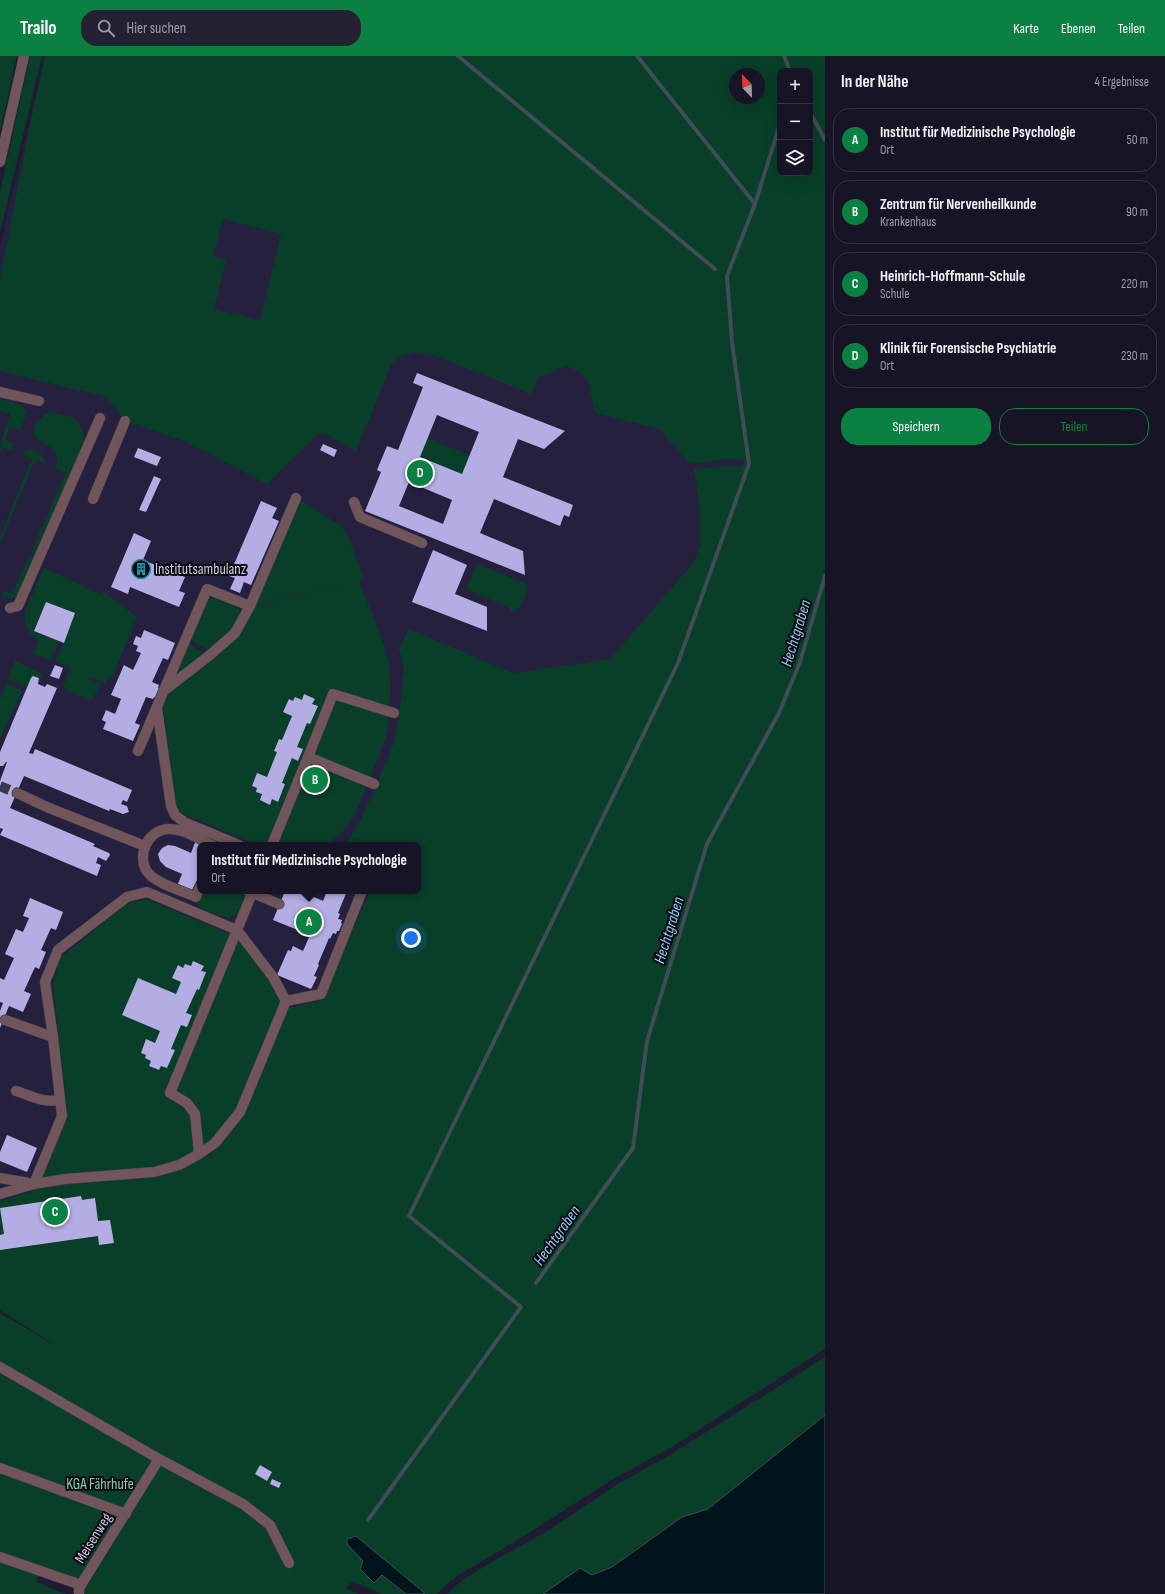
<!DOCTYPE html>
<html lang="de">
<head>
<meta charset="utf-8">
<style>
	body { margin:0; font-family:"Sofia Sans Condensed",sans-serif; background:#242132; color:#f1f3f6 }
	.controls { position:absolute; right:12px; top:12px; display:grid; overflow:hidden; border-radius:8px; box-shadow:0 4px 16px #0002 }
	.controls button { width:36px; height:36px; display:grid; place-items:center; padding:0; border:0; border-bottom:1px solid #363343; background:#171426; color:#f1f3f6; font:20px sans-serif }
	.compass { position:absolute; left:729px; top:12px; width:36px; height:36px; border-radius:50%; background:#171426; box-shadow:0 4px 16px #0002; rotate:337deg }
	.you { position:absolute; left:411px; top:882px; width:14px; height:14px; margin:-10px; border:3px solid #fff; border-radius:50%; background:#1a73e8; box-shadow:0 0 0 6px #1a73e833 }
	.badge { display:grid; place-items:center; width:26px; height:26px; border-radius:50%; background:#0b8043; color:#fff; font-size:13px; font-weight:700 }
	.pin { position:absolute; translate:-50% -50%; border:2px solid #fff; box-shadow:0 1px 4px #0006 }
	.popup { position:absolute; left:197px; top:786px; width:224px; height:52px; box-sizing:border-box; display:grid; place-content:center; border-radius:8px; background:#171426; filter:drop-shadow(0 1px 3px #0005); font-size:13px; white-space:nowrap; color:#9e9ea7 }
	.popup b { font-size:15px; color:#f1f3f6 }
	.popup::after { content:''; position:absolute; left:50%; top:100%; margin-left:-8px; border:8px solid transparent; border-top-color:#171426 }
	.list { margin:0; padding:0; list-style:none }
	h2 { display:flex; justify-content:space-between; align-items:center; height:52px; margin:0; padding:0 16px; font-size:17px }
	h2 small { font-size:13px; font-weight:400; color:#9e9ea7 }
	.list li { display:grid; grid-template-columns:26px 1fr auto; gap:12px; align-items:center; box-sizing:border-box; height:64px; margin:0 8px 8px; padding:0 8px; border:1px solid #363343; border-radius:16px }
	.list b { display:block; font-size:15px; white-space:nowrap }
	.list p { margin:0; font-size:13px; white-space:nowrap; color:#9e9ea7 }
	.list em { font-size:13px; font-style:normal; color:#9e9ea7 }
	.actions { display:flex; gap:8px; padding:12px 16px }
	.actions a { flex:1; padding:9px 0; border:1px solid #0b8043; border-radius:16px; text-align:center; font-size:14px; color:#0b8043 }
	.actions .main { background:#0b8043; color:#fff }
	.icon { flex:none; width:22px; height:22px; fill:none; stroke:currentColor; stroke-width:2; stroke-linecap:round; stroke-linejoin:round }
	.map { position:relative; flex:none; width:825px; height:1538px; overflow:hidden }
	header { display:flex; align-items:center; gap:24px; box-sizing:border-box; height:56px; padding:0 20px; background:#0b8043; color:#fff }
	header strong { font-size:19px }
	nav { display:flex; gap:22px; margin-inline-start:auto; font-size:14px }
	.search { width:280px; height:36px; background:#242132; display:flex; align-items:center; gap:10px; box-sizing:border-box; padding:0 14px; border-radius:16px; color:#9e9ea7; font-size:15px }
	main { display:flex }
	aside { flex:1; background:#171426 }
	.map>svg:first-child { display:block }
	.built { fill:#26203f; fill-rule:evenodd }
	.green { fill:#093e28; fill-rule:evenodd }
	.water { fill:#01131b; stroke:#404c56 }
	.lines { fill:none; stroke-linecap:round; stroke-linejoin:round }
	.stream { stroke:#404c56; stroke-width:4 }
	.building { fill:#b4ade4; fill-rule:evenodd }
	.minor-tunnel { stroke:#3a364d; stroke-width:10; stroke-dasharray:10 5; stroke-linecap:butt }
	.minor-casing { stroke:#3c384f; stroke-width:11 }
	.minor { stroke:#70555b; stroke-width:10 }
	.labels { text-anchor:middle; stroke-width:4; stroke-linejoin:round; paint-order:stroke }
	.poi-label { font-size:15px; fill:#d2d0e1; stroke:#090712; text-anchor:start }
	.park-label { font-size:15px; fill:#7cd6a8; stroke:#090712 }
	.street-label { font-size:15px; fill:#d2d0e1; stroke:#090712 }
	.water-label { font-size:16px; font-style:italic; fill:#89d5f5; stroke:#090712 }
</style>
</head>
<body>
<header>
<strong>Trailo</strong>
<div class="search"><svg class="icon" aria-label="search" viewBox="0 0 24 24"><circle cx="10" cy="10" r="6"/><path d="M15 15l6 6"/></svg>Hier suchen</div>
<nav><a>Karte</a><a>Ebenen</a><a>Teilen</a></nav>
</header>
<main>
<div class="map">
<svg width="825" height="1538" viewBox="0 0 825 1538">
	<rect width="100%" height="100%" fill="#1f1b33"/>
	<path class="built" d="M34 49 310 103 744 404 651 677 0 1250V189ZM200 789H418V835H200Z"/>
	<g class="green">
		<polygon points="0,0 17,0 0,75"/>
		<polygon points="30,0 42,0 0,176 0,136"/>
		<path d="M45 0H825V1293L672 1391 610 1425 521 1482 454 1522 437 1538H425L356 1480 382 1519 406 1538H382L352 1525 346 1533 360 1538H83L79 1532 38 1520 36 1526 66 1538H0V1257L60 1292 0 1254V1145L34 1135 63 1067 67 1051 53 929 60 902 127 848 146 843 237 881 272 928 286 952 321 944 370 835H418V789H346L361 763 374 735 394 686 399 660 404 613 399 592 409 573 513 617 610 603 694 506 700 489V453L694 413 728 410 742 411 744 404 728 403 689 408 660 373 594 357C590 331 593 319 566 310L539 321 531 338 439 301 417 296 402 299 391 309 356 395 328 379 318 378 267 428 184 385 125 365 107 341 0 315V221L34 49ZM780 15H810V117H780ZM735 18H759V42H735ZM223 163 281 178 260 264 214 253 226 204 213 200Z"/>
		<path d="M0 343 22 349 27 356 20 374 10 371 5 384 14 388 11 394 3 391 0 397C0 383 7 372 10 358L0 355Z"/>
		<path d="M50 356 72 361 79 367 84 380 83 386 71 418 37 499 31 496 66 416 55 412C61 391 50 393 38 383 26 372 41 361 50 356Z"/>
		<polygon points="427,382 470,399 462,418 420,401"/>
		<path d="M28 394C38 394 44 398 44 407L35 404 1 485H0V480L32 403 23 399 24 396Z"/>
		<polygon points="296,442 340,469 347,478 364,522 359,524 385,592 389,609 390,633 389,659 386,681 377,705 355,758 341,778 325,789 258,789 181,757 175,747 163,650 170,635 212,602 253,550 355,526 250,550"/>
		<polygon points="29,500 36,502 17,541 8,543 2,541 4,535 12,538"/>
		<polygon points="477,508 529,529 521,550 513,556 511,556 508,551 466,533"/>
		<path d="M44 512 100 538 103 535 137 561 112 622 108 621 105 627 94 623 93 621H90L89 623 90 625 100 628 92 645 64 633V627L71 612 55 605 64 587 75 557 46 546 34 575 59 585 51 604 33 598 38 584C27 577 23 568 25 555Z"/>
		<polygon points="215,541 235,548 238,551 241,559 235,575 209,595 191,584 204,549 207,544"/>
		<polygon points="189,588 206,598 174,623"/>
		<polygon points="15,605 43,618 40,625 38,621 33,620 27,631 8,623"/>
		<polygon points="6,627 22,635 0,683 0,643"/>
		<path d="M202 835H234L244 839C242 845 240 852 237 857 227 868 207 854 196 849Z"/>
		<polygon points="825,1301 825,1359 708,1453 682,1461 612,1511 592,1519 580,1512 543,1538 447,1538 460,1526 478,1514 552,1472 616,1429 668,1400"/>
	</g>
	<g class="water">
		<polygon points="825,1359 825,1538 543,1538 580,1512 592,1519 612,1511 682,1461 708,1453"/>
		<polygon points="356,1480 421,1534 425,1538 406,1538 382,1519 374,1527 360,1513 363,1505 347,1488 347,1483"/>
	</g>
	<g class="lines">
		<g class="stream">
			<polyline points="458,0 715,213"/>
			<polyline points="637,0 755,148"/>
			<polyline points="784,0 790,15"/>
			<polyline points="810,56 825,84"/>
			<polyline points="536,1227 633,1092 647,985 707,788 779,657 800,606 825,520"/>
			<polyline points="368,1464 521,1251 409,1160 678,607 749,408 732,286 727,220 755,148 780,68"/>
		</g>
	</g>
	<g class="building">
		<path d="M417 317 565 375 544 393 518 383 503 421 573 449 569 461 564 459 560 470 494 443 480 477 523 495 525 519 365 455 381 416 377 414 387 390 398 394 423 331 413 327ZM437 359 479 376 462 418 420 401ZM409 426 452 444 443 468 399 450Z"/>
		<polygon points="323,388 337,394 334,401 320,394"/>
		<polygon points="138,392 161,401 157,410 134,401"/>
		<polygon points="154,420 161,423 146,456 139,454"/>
		<polygon points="261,445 277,452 272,462 279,465 251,529 244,526 240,537 230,533 235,522 229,520"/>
		<polygon points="134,477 151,485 143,504 185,521 179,535 185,537 179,551 130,531 128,538 111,531"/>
		<polygon points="433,494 467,509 455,538 487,551 487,575 412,546"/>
		<polygon points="46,546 75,557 64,587 34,575"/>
		<polygon points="144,574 175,587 168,604 163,602 152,626 159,629 158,632 159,632 155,642 154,641 153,643 146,641 135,667 140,669 133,685 103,673 106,666 102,664 106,654 115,658 121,643 111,639 124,609 133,614 141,597 136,595 138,590 133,588 136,580 141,582"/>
		<polygon points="55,609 63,612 59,623 50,620"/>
		<polygon points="33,620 39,622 38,628 45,631 47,628 57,632 29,697 33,698 35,693 132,734 127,746 123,744 121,748 127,750 129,756 123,758 110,753 109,755 24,720 10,752 95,788 93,790 109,797 110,799 106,805 98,801 96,807 101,809 97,820 0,779 3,773 0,772 0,725 7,706 6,706 3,710 0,710 0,696 31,622"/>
		<polygon points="304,638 315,643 312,648 318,650 310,668 307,667 297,691 303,693 298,705 292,702 282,727 285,728 278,746 272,743 270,749 260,744 262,738 256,736 257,732 252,730 257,717 267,721 277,696 274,695 279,683 282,684 292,660 283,656 289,643 293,645 295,641 302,644"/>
		<polygon points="196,784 207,789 200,789 200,818 191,836 177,830 182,818 166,811 160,805 158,798 162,792 168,789 175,790 191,797"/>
		<polygon points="285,835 300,835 323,845 327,835 347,835 338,857 340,858 338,863 342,864 341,867 342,868 339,875 337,875 336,878 333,877 330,883 329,882 318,908 319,909 314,920 317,921 311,933 277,919 288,894 291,895 293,890 303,895 310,879 273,864"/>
		<polygon points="30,842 63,856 56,874 51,872 41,894 46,896 39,913 35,911 24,935 31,938 23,956 9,950 0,972 0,955 3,947 0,946 0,922 4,924 14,902 5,898 16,873 23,876 29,862 23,860"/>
		<polygon points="193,905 204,910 201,915 206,916 199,934 197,933 186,957 192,959 187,971 181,969 171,993 175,994 167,1012 161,1010 159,1014 149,1010 151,1005 145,1002 146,999 141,997 146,983 155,987 160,975 122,959 138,922 176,938 181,926 172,922 178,909 183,912 185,908 191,910"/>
		<polygon points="7,1079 37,1092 27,1116 0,1105 0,1096"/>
		<polygon points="81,1140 82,1144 95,1142 98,1165 110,1164 114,1187 99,1189 98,1180 0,1194 0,1179 4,1178 0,1152"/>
		<polygon points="260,1409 272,1416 267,1425 255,1418"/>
		<polygon points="272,1423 281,1427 279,1432 270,1428"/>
	</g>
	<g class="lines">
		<polyline class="minor-tunnel" points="0,730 17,737"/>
		<defs>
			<g id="minor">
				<polyline points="0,106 24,0"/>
				<polyline points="0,336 39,345"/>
				<polyline points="93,443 125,365"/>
				<polyline points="354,446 360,461 422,487"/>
				<polyline points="10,552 18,550 100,362"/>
				<polyline points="166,633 210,599 235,577 250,550"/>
				<polyline points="157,652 171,750 175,759 184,766 239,789"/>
				<polyline points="138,695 207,533 250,550 296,442"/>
				<polyline points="374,728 308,701 333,638 394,657"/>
				<polyline points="17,737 49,752 145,790"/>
				<polyline points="272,789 308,701"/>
				<path d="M200 831 196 841C183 835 158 828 149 818 135 802 147 773 169 773 184 773 199 783 212 789"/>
				<polyline points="248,835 279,848"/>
				<polyline points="286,945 321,938 362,835"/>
				<polyline points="5,964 53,981"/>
				<path d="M16 1035C33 1040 41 1047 59 1044"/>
				<polyline points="0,1122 34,1128 65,1123 154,1116 179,1109 199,1098 215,1087 240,1056 286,945 273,921 237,874 170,1037 187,1047 195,1058 199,1098"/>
				<polyline points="0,1138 34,1128 62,1060 53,981 45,926 58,894 127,841 147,836 237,874 253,835"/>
				<polyline points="0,1311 159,1403 243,1448 270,1469 289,1507"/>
				<polyline points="0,1412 126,1458"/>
				<polyline points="0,1501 81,1529"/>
				<polyline points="79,1537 79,1532 159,1403"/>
			</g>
		</defs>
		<use href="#minor" class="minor-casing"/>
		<use href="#minor" class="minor"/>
	</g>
	<defs>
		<symbol id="building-ring" viewBox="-11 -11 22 22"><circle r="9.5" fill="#090712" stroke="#0f9aa8" stroke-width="1.5"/><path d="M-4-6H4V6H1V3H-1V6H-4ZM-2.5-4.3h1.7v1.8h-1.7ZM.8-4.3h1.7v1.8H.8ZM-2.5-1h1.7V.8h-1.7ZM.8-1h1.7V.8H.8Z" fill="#0f9aa8"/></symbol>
	</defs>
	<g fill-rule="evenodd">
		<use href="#building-ring" x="130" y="502" width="22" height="22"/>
	</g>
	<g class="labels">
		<g class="poi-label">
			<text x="155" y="518">Institutsambulanz</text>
		</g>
		<g class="park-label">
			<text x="100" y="1433">KGA Fährhufe</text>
		</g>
		<g class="street-label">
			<text transform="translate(93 1482) rotate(-58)" y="5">Meisenweg</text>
		</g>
		<g class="water-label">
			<text transform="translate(795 577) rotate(-73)" y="6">Hechtgraben</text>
			<text transform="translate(668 874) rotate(-73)" y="6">Hechtgraben</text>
			<text transform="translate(556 1179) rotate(-55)" y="6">Hechtgraben</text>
		</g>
	</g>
</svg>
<div class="controls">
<button>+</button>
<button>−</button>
<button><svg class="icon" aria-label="layers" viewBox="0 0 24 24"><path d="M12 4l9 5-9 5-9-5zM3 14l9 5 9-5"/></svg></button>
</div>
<svg class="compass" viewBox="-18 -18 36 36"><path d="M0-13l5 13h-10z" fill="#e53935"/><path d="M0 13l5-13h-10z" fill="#9e9ea7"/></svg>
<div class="you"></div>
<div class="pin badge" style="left:309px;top:866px">A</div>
<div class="popup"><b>Institut für Medizinische Psychologie</b>Ort</div>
<div class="pin badge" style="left:315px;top:724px">B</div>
<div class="pin badge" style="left:55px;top:1156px">C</div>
<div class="pin badge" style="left:420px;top:417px">D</div>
</div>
<aside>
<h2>In der Nähe<small>4 Ergebnisse</small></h2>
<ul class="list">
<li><span class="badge">A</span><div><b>Institut für Medizinische Psychologie</b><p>Ort</p></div><em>50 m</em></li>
<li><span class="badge">B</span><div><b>Zentrum für Nervenheilkunde</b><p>Krankenhaus</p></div><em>90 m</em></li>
<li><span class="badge">C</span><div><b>Heinrich-Hoffmann-Schule</b><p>Schule</p></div><em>220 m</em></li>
<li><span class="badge">D</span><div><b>Klinik für Forensische Psychiatrie</b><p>Ort</p></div><em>230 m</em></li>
</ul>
<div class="actions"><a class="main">Speichern</a><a>Teilen</a></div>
</aside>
</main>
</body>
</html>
